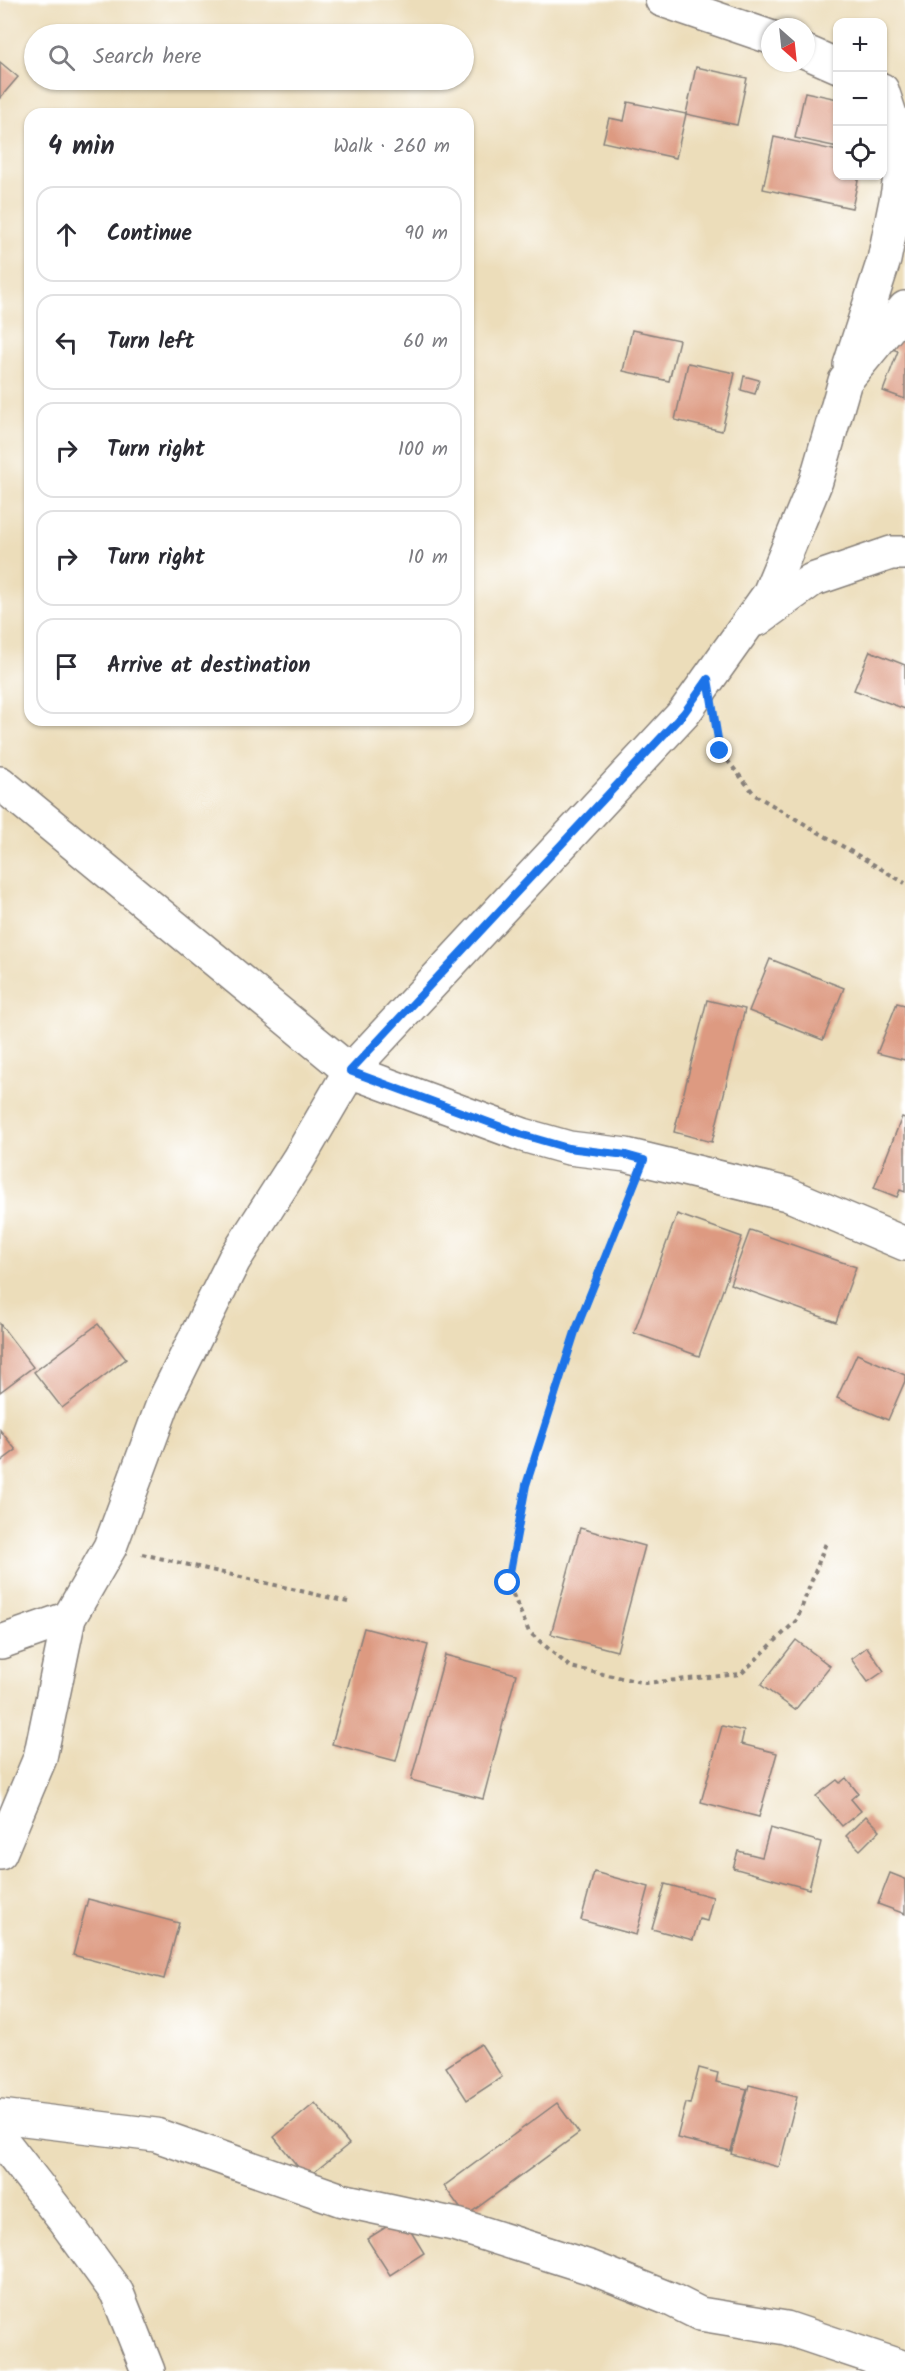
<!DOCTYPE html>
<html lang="en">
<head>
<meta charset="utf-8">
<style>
	body { margin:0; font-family:Kalam,sans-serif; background:#f7f7f7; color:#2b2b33 }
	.controls { position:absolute; right:18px; top:18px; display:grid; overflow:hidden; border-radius:12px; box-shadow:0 2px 4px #0004 }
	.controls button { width:54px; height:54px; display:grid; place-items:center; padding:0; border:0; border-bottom:2px solid #e1e1e2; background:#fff; color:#2b2b33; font:30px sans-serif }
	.compass { position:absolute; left:761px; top:18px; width:54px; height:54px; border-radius:50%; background:#fff; box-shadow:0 2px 4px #0004; rotate:153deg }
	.stop { position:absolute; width:18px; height:18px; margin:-14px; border:4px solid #1a73e8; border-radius:50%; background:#fff }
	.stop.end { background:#1a73e8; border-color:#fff; box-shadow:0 2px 6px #0008 }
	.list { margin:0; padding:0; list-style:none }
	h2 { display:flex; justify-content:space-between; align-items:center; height:78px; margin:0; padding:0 24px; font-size:26px }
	h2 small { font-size:20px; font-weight:400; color:#7c7c81 }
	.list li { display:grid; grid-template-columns:39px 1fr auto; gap:18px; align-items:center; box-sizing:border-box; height:96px; margin:0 12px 12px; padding:0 12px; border:2px solid #e1e1e2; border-radius:18px }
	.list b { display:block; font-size:22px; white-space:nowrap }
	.list em { font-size:20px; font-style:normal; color:#7c7c81 }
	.icon { flex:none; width:33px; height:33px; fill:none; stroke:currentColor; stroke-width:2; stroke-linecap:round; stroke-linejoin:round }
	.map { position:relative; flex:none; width:905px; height:2371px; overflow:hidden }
	.search { position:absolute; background:#fff; box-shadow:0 2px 4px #0004; left:24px; top:24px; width:450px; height:66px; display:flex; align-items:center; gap:15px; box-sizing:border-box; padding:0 21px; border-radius:33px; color:#7c7c81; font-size:22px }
	.panel { position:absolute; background:#fff; box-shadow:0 2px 4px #0004; left:24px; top:108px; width:450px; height:618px; border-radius:18px }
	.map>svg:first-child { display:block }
	.building { fill:#dd9a81 }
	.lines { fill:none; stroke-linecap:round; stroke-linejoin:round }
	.minor-casing { stroke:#87807a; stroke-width:36 }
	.path { stroke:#87807a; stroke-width:4; stroke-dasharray:4.5 4.5; stroke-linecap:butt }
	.minor { stroke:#fff; stroke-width:33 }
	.route { stroke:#1a73e8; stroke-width:8 }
</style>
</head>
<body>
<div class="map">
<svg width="905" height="2371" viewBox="0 0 905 2371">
	<rect width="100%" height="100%" fill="#fff"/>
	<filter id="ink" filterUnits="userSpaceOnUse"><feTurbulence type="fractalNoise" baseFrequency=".0167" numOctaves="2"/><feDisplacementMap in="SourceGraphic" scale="12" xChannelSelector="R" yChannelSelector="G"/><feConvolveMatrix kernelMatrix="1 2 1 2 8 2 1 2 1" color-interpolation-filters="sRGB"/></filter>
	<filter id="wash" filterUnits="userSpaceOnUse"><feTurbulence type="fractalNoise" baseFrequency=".008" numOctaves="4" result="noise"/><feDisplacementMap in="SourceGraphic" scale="24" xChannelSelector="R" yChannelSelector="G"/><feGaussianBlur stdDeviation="1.35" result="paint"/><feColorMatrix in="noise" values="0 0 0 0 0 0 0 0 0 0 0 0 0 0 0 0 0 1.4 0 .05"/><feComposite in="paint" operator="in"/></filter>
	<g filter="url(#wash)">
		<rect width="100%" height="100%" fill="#ecddba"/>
		<g id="blocks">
			<g class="building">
				<polygon points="0,62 18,77 0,98"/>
				<polygon points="696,67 747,78 737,125 686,114"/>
				<polygon points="805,92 838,99 838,147 795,138"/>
				<polygon points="628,102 686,114 676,158 603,142 609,118 624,121"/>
				<polygon points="774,137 838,151 838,176 859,176 852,208 763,189"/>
				<polygon points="905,327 905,399 883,391 898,351 879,344"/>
				<polygon points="632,330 679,340 669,381 623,371"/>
				<polygon points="688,363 735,373 722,431 675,420"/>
				<polygon points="744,376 759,380 755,394 741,390"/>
				<polygon points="870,651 905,665 905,709 854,690"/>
				<polygon points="770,959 844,988 823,1040 749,1011"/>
				<polygon points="707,1000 745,1009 712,1142 674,1132"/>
				<polygon points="897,1003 905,1005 905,1060 877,1053"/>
				<polygon points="902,1117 905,1118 905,1192 900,1190 897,1197 874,1188"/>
				<polygon points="677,1214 742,1237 699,1356 634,1333"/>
				<polygon points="750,1230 856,1267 836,1322 730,1284"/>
				<polygon points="0,1324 33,1367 0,1392"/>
				<polygon points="98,1324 126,1359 62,1408 34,1372"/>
				<polygon points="857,1354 905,1375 905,1381 888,1420 837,1398"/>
				<polygon points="0,1430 16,1450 0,1462"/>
				<polygon points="580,1528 645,1546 617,1651 551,1634"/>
				<polygon points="364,1628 428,1645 396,1761 332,1744"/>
				<polygon points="796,1640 830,1666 795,1710 761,1685"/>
				<polygon points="867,1647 884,1671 868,1682 851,1659"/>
				<polygon points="445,1655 516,1674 483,1799 411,1780"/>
				<polygon points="722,1726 744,1731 741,1744 777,1753 759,1817 701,1802"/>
				<polygon points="846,1778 858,1793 851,1799 861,1811 842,1826 816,1796 837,1780 840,1783"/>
				<polygon points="866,1816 880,1830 860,1850 846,1836"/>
				<polygon points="770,1828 821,1842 809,1889 733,1868 738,1851 762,1857"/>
				<polygon points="594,1872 649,1887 636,1935 581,1920"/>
				<polygon points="890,1873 905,1879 905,1914 878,1904"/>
				<polygon points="665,1884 713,1897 707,1921 699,1919 693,1940 652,1929"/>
				<polygon points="88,1899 179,1923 164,1979 73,1955"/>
				<polygon points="481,2044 502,2077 467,2100 446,2067"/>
				<polygon points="699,2068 718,2073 716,2082 747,2089 731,2151 677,2138 686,2103 690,2104"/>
				<polygon points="749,2085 797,2097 779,2167 731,2154"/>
				<polygon points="315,2103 349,2144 307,2178 274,2137"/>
				<polygon points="557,2103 579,2133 466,2216 444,2186"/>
				<polygon points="402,2217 424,2253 390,2275 367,2239"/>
			</g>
		</g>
	</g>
	<g filter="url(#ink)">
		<use href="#blocks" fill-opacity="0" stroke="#87807a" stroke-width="1.5"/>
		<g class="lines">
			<defs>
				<g id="minor">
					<polyline points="662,0 770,37"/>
					<polyline points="806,52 838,66"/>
					<polyline points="850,365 884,260 898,191 903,154 882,90"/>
					<polyline points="758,619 812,580 891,553 905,553"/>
					<polyline points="0,783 350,1071 523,1135 569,1148 626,1155 787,1194 905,1244"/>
					<polyline points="1,1642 69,1618"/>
					<polyline points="0,1853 40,1758 69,1618 110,1547 164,1401 234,1260 298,1160 350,1071 684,713 769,594 816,481 845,381 905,308"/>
					<polyline points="0,2116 156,2135 342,2200 457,2225 592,2268 672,2300 700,2314 786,2328 905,2368"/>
					<polyline points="0,2138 64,2220 117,2293 148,2371"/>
				</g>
			</defs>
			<use href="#minor" class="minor-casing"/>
			<g class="path">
				<polyline points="716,727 720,751 755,795 905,883"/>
				<polyline points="631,1192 575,1332 526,1485 508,1583 529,1632 570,1667 645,1683 741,1674 797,1620 827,1540"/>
				<polyline points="142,1554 348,1602"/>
			</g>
			<use href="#minor" class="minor"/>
		</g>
	</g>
	<g class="lines" filter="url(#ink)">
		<polyline class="route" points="508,1583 526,1485 575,1332 644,1160 626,1155 568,1148 523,1135 350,1071 684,713 708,679 720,751"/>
	</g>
</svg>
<div class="controls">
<button>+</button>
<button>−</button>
<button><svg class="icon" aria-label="locate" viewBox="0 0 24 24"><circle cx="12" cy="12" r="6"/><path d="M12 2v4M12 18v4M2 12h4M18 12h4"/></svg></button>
</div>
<svg class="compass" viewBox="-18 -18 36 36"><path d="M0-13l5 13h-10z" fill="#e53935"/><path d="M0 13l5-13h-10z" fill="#7c7c81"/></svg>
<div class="stop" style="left:508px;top:1583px"></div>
<div class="stop end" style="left:720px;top:751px"></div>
<div class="search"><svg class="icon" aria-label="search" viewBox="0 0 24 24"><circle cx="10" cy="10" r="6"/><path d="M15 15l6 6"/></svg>Search here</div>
<section class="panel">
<h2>4 min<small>Walk · 260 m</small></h2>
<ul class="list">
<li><svg class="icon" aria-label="ahead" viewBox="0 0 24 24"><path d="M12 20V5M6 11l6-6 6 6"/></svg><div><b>Continue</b></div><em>90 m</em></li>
<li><svg class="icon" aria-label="left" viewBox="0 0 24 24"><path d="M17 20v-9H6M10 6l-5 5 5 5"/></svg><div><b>Turn left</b></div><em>60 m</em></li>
<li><svg class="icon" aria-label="right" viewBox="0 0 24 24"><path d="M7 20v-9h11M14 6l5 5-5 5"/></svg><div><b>Turn right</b></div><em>100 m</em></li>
<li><svg class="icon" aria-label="right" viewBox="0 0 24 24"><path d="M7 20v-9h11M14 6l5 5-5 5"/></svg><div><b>Turn right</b></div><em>10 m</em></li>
<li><svg class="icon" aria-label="arrive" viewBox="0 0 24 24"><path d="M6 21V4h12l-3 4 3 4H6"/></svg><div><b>Arrive at destination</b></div></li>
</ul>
</section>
</div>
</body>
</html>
